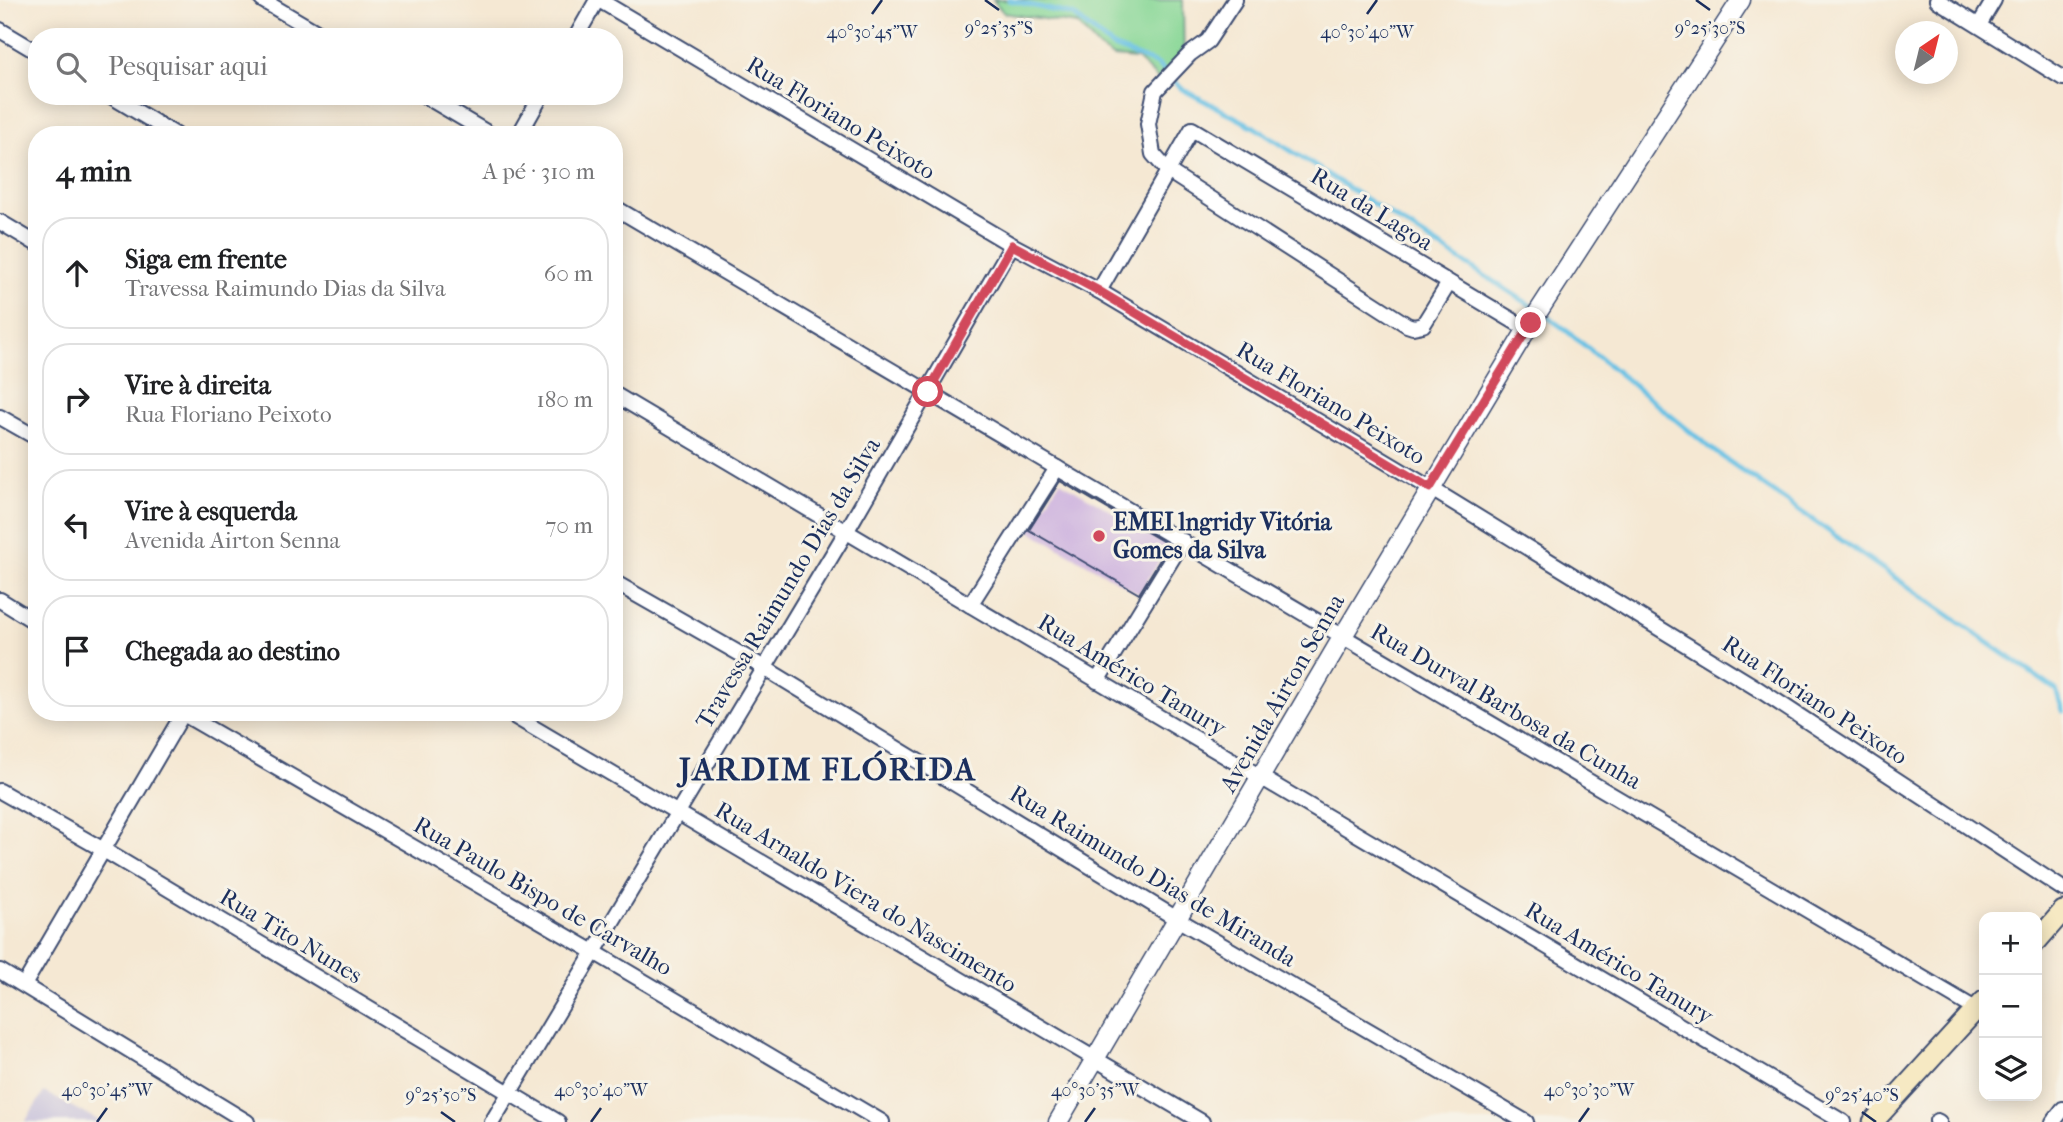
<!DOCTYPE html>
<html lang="pt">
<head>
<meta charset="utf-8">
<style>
	body { margin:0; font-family:"IM FELL French Canon",serif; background:#f6f6f6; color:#202124 }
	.controls { position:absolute; right:21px; bottom:21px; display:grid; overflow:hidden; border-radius:14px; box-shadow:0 4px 18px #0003 }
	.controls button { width:63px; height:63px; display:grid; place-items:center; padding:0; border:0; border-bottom:2px solid #e0e0e0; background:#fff; color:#202124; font:35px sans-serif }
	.compass { position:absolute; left:1895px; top:21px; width:63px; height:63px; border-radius:50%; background:#fff; box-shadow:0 4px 18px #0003; rotate:35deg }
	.stop { position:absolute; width:21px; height:21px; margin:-16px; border:5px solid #d1495b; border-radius:50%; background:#fff }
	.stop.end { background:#d1495b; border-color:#fff; box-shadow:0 2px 7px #0008 }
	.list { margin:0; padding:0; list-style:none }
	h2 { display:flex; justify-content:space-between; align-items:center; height:91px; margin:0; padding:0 28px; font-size:30px }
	h2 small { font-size:23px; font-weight:400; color:#757577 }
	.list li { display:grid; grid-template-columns:46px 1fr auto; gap:21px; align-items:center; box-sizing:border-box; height:112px; margin:0 14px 14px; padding:0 14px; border:2px solid #e0e0e0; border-radius:28px }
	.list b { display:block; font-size:26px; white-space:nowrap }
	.list p { margin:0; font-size:23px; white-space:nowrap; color:#757577 }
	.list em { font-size:23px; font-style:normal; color:#757577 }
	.icon { flex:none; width:38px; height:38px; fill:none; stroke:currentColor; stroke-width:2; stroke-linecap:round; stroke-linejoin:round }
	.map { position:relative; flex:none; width:2063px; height:1122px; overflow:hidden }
	.search { position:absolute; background:#fff; box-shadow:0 4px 18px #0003; left:28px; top:28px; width:595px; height:77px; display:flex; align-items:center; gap:18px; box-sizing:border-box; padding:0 24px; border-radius:28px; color:#757577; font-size:26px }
	.panel { position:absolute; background:#fff; box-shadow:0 4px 18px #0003; left:28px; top:126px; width:595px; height:595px; border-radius:28px }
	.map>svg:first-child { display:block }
	.industrial { fill:#c6c0da }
	.green { fill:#88d796; stroke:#52837a; stroke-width:2 }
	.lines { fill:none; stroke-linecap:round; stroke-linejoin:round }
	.stream { stroke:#67c1e4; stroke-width:5 }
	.building { fill:#cbafde }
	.minor-casing { stroke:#3c4b70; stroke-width:18 }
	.tertiary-casing { stroke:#3c4b70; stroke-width:21 }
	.secondary-casing { stroke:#3c4b70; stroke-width:23 }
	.minor { stroke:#fff; stroke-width:14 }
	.tertiary { stroke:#fff; stroke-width:18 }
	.secondary { stroke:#f6e9c3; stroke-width:19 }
	.route { stroke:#d1495b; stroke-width:9 }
	.ticks { fill:none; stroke:#1b2f5e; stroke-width:2.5 }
	.poi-dot { fill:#d1495b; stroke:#f7f3e8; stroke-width:2.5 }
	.labels { text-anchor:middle; stroke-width:6; stroke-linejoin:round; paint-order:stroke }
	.street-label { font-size:24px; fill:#1b2f5e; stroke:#f7f3e8 }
	.poi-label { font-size:24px; font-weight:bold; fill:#1b2f5e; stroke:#f7f3e8; text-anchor:start }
	.district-label { font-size:32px; font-weight:bold; letter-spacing:2px; fill:#1b2f5e; stroke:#f7f3e8 }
	.ticks-label { font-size:18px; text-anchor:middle; fill:#1b2f5e; stroke:#f7f3e8; stroke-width:6; stroke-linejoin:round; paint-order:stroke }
</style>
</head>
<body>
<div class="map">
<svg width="2063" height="1122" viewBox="0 0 2063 1122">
	<rect width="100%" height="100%" fill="#f7f3e8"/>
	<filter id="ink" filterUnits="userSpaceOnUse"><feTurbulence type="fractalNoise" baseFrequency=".0143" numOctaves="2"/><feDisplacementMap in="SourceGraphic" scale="14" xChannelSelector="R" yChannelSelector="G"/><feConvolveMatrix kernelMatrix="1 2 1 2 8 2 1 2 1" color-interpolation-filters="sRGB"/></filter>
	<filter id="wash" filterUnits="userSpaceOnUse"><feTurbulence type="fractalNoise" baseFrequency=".00686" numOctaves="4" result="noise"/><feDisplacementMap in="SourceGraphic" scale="28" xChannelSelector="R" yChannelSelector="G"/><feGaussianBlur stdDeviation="1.57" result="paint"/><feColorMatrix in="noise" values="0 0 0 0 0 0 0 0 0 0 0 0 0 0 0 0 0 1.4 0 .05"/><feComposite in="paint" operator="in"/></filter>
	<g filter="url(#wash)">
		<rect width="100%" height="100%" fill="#f5e8d3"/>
		<polygon class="industrial" points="44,1092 78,1110 102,1122 25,1122"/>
		<polygon class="green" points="993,0 1183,0 1184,69 1162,83 1137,59 1113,57 1099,48 1077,24 1004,13"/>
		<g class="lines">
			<polyline class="stream" points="1009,0 1073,15 1113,47 1157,64 1182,89 1254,127 1527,303 1562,327 1714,451 2056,690 2063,711"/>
		</g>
		<g id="blocks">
			<polygon class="building" points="1060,481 1169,545 1139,594 1029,530"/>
		</g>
	</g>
	<g filter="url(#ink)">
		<use href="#blocks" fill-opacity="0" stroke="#3c4b70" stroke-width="2"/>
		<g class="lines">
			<defs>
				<g id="minor">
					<polyline points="262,0 325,37"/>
					<polyline points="599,0 1012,245 1099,291 1430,488 1755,687 2063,889"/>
					<polyline points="1235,0 1208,41 1190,54 1155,91 1148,124 1153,154 1168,171 1407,325 1413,327 1423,325 1449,283"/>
					<polyline points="1937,0 2063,78"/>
					<polyline points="1979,25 1994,0"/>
					<polyline points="0,30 37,52"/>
					<polyline points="576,37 597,0"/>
					<polyline points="111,96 176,135"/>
					<polyline points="425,96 491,135"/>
					<polyline points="519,135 541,96"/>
					<polyline points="614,207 1977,1010"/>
					<polyline points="0,222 37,244"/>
					<polyline points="1099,291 1192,129 1527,329"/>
					<polyline points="614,394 1843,1122"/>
					<polyline points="0,417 37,438"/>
					<polyline points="614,582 763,667 1177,919 1526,1122"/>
					<polyline points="0,600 37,623"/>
					<polyline points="970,605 1057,468"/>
					<polyline points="1097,681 1183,541"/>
					<polyline points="180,712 594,952 882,1122"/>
					<polyline points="507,712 1202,1122"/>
					<polyline points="0,791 102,849 558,1122"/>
					<polyline points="0,971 247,1122"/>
					<polyline points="24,985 184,712"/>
					<polyline points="1937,1121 1939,1122"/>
					<polyline points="492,1122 846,532 1012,245"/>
					<polyline points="2053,1122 2063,1109"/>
				</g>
				<polyline id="tertiary" points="1058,1122 1343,636 1527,329 1741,0"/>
				<g id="secondary">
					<polyline points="2037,941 2063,911"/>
					<polyline points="1873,1122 1984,1001"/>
				</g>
			</defs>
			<use href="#minor" class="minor-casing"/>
			<use href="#tertiary" class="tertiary-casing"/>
			<use href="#secondary" class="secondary-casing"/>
			<use href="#minor" class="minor"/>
			<use href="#tertiary" class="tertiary"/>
			<use href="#secondary" class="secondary"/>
		</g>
	</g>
	<g class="lines" filter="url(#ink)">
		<polyline class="route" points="928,392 1012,245 1099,291 1430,488 1531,323"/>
	</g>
	<path class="ticks" d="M985 0 999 10M1696 0 1710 10M872 14 882 0M1367 14 1377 0M441 1112 455 1122M1862 1112 1876 1122M97 1122 107 1108M591 1122 601 1108M1085 1122 1095 1108M1579 1122 1589 1108"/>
	<circle class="poi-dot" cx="1099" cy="536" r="7"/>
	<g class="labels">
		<g class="street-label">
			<text transform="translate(841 118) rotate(31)" y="8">Rua Floriano Peixoto</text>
			<text transform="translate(1372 209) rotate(31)" y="8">Rua da Lagoa</text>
			<text transform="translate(1331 403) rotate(31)" y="8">Rua Floriano Peixoto</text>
			<text transform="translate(788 583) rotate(-59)" y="8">Travessa Raimundo Dias da Silva</text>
			<text transform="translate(1132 675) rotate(31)" y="8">Rua Américo Tanury</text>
			<text transform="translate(1282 693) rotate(-60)" y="8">Avenida Airton Senna</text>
			<text transform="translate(1815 700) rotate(33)" y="8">Rua Floriano Peixoto</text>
			<text transform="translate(1506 706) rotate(30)" y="8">Rua Durval Barbosa da Cunha</text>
			<text transform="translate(1153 876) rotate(31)" y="8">Rua Raimundo Dias de Miranda</text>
			<text transform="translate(543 896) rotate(30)" y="8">Rua Paulo Bispo de Carvalho</text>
			<text transform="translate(866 897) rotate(31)" y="8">Rua Arnaldo Viera do Nascimento</text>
			<text transform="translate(291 936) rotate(31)" y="8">Rua Tito Nunes</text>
			<text transform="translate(1619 963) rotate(31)" y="8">Rua Américo Tanury</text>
		</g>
		<g class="poi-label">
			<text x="1113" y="530">EMEI lngridy Vitória<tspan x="1113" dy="28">Gomes da Silva</tspan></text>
		</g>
		<g class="district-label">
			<text x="828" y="780">JARDIM FLÓRIDA</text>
		</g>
	</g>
	<g class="ticks-label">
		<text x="999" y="34">9°25'35"S</text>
		<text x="1710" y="34">9°25'30"S</text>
		<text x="872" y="38">40°30'45"W</text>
		<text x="1367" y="38">40°30'40"W</text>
		<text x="107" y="1096">40°30'45"W</text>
		<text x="601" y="1096">40°30'40"W</text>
		<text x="1095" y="1096">40°30'35"W</text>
		<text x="1589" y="1096">40°30'30"W</text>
		<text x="441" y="1101">9°25'50"S</text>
		<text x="1862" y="1101">9°25'40"S</text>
	</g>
</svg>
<div class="controls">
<button>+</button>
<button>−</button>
<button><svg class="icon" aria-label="layers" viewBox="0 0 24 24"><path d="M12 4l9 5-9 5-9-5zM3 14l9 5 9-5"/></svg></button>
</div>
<svg class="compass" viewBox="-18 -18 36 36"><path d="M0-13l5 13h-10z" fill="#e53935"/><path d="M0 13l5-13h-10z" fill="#757577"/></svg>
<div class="stop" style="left:928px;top:392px"></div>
<div class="stop end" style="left:1531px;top:323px"></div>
<div class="search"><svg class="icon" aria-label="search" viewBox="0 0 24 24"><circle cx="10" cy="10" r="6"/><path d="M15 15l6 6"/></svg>Pesquisar aqui</div>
<section class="panel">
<h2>4 min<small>A pé · 310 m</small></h2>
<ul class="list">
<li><svg class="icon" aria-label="ahead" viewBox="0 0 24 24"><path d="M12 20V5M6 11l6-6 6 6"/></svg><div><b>Siga em frente</b><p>Travessa Raimundo Dias da Silva</p></div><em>60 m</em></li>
<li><svg class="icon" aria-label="right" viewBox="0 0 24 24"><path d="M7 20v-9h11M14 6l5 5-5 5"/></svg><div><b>Vire à direita</b><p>Rua Floriano Peixoto</p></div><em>180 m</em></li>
<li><svg class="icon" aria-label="left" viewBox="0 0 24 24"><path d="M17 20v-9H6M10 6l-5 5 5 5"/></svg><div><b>Vire à esquerda</b><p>Avenida Airton Senna</p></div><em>70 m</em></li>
<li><svg class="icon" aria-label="arrive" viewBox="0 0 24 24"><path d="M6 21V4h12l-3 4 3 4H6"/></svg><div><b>Chegada ao destino</b></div></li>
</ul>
</section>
</div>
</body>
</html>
